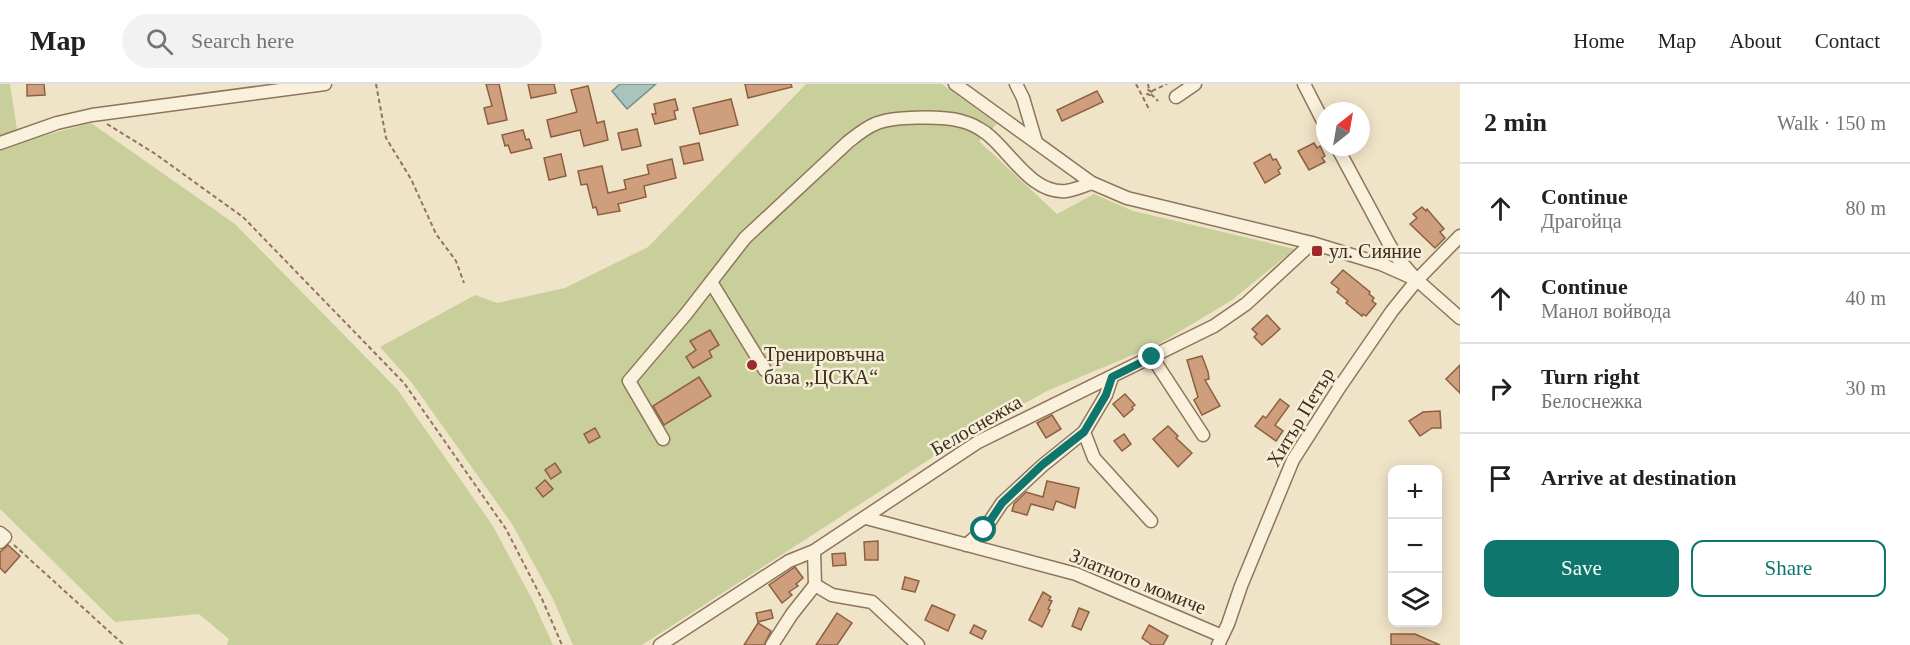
<!DOCTYPE html>
<html lang="en">
<head>
<meta charset="utf-8">
<style>
	body { margin:0; font-family:"Times New Roman",serif; background:#f2f2f2; color:#202124 }
	.controls { position:absolute; right:18px; bottom:18px; display:grid; overflow:hidden; border-radius:12px; box-shadow:0 3px 15px #0003 }
	.controls button { width:54px; height:54px; display:grid; place-items:center; padding:0; border:0; border-bottom:2px solid #e0e0e0; background:#fff; color:#202124; font:30px sans-serif }
	.compass { position:absolute; left:1316px; top:18px; width:54px; height:54px; border-radius:50%; background:#fff; box-shadow:0 3px 15px #0003; rotate:31deg }
	.stop { position:absolute; width:18px; height:18px; margin:-14px; border:4px solid #0f766e; border-radius:50%; background:#fff }
	.stop.end { background:#0f766e; border-color:#fff; box-shadow:0 2px 6px #0008 }
	.list { margin:0; padding:0; list-style:none }
	h2 { display:flex; justify-content:space-between; align-items:center; height:78px; margin:0; padding:0 24px; font-size:26px }
	h2 small { font-size:20px; font-weight:400; color:#757577 }
	.list li { display:grid; grid-template-columns:39px 1fr auto; gap:18px; align-items:center; box-sizing:border-box; height:90px; padding:0 24px; border-top:2px solid #e0e0e0 }
	.list b { display:block; font-size:22px; white-space:nowrap }
	.list p { margin:0; font-size:20px; white-space:nowrap; color:#757577 }
	.list em { font-size:20px; font-style:normal; color:#757577 }
	.actions { display:flex; gap:12px; padding:18px 24px }
	.actions a { flex:1; padding:14px 0; border:2px solid #0f766e; border-radius:12px; text-align:center; font-size:21px; color:#0f766e }
	.actions .main { background:#0f766e; color:#fff }
	.icon { flex:none; width:33px; height:33px; fill:none; stroke:currentColor; stroke-width:2; stroke-linecap:round; stroke-linejoin:round }
	.map { position:relative; flex:none; width:1460px; height:561px; overflow:hidden }
	header { display:flex; align-items:center; gap:36px; box-sizing:border-box; height:84px; padding:0 30px; background:#fff; border-bottom:2px solid #e0e0e0 }
	header strong { font-size:28px }
	nav { display:flex; gap:33px; margin-inline-start:auto; font-size:21px }
	.search { width:420px; height:54px; background:#f2f2f2; display:flex; align-items:center; gap:15px; box-sizing:border-box; padding:0 21px; border-radius:33px; color:#757577; font-size:22px }
	main { display:flex }
	aside { flex:1; background:#fff }
	.map>svg:first-child { display:block }
	.green { fill:#c9cf9b }
	.water { fill:#a9c4bc; stroke:#6f938a; stroke-width:1.5 }
	.building { fill:#cf9f7d; stroke:#8d5f41; stroke-width:1.5 }
	.lines { fill:none; stroke-linecap:round; stroke-linejoin:round }
	.minor-casing { stroke:#8d765c; stroke-width:15 }
	.path { stroke:#8d765c; stroke-width:2; stroke-dasharray:4.5 3; stroke-linecap:butt }
	.minor { stroke:#faf1dc; stroke-width:12 }
	.route { stroke:#0f766e; stroke-width:8 }
	.poi-dot { fill:#9e2a2b; stroke:#f7eed8; stroke-width:2 }
	.labels { text-anchor:middle; stroke-width:5; stroke-linejoin:round; paint-order:stroke }
	.poi-label { font-size:20px; fill:#3d2e20; stroke:#f7eed8; text-anchor:start }
	.street-label { font-size:20px; fill:#3d2e20; stroke:#f7eed8 }
</style>
</head>
<body>
<header>
<strong>Map</strong>
<div class="search"><svg class="icon" aria-label="search" viewBox="0 0 24 24"><circle cx="10" cy="10" r="6"/><path d="M15 15l6 6"/></svg>Search here</div>
<nav><a>Home</a><a>Map</a><a>About</a><a>Contact</a></nav>
</header>
<main>
<div class="map">
<svg width="1460" height="561" viewBox="0 0 1460 561">
	<rect width="100%" height="100%" fill="#f0e4c8"/>
	<g class="green">
		<polygon points="0,0 10,0 18,52 8,61 91,39 235,140 397,305 493,442 533,517 553,561 227,561 229,555 199,530 115,538 0,425"/>
		<polygon points="806,0 942,0 997,40 979,57 1057,130 1094,110 1133,127 1295,165 1232,216 1159,260 1047,307 964,353 642,561 573,561 553,515 512,440 412,299 380,263 475,211 497,219 565,204 648,163"/>
	</g>
	<polygon class="water" points="620,0 656,0 627,25 612,7"/>
	<g class="building">
		<polygon points="27,0 44,0 45,11 27,12"/>
		<polygon points="486,0 499,0 507,36 488,40 484,24 492,22"/>
		<polygon points="528,0 554,0 556,9 531,14"/>
		<polygon points="745,0 791,0 792,3 748,14"/>
		<polygon points="588,2 597,39 604,37 608,56 584,62 580,46 551,53 547,36 577,28 571,6"/>
		<polygon points="1097,7 1103,18 1062,37 1057,26"/>
		<polygon points="675,15 678,26 674,27 676,35 655,40 652,30 656,30 654,20"/>
		<polygon points="731,15 738,41 700,50 693,24"/>
		<polygon points="637,45 641,62 622,66 618,49"/>
		<polygon points="523,46 526,56 529,55 532,64 511,69 508,61 505,62 502,51"/>
		<polygon points="699,59 703,76 684,80 680,63"/>
		<polygon points="1314,59 1317,64 1320,62 1325,72 1322,74 1325,78 1309,86 1298,67"/>
		<polygon points="561,70 566,92 549,96 544,74"/>
		<polygon points="1270,70 1273,76 1276,75 1281,84 1278,86 1280,90 1265,99 1254,79"/>
		<polygon points="672,75 676,94 644,102 646,113 618,120 620,127 598,131 596,123 593,124 587,100 581,101 578,87 602,82 608,109 626,105 624,96 649,90 647,81"/>
		<polygon points="1422,123 1426,127 1427,125 1444,145 1440,148 1445,154 1435,164 1410,140 1417,134 1413,130"/>
		<polygon points="1343,186 1370,208 1369,210 1374,214 1372,217 1376,220 1366,232 1363,230 1362,232 1346,219 1348,217 1337,208 1339,205 1331,199"/>
		<polygon points="1267,231 1280,245 1262,261 1254,253 1257,250 1252,245"/>
		<polygon points="710,246 719,261 709,267 712,273 693,284 686,273 696,266 690,257"/>
		<polygon points="1202,272 1208,288 1209,295 1205,296 1220,322 1202,331 1194,316 1198,313 1187,276"/>
		<polygon points="1460,281 1460,309 1446,295"/>
		<polygon points="699,293 711,312 664,341 653,322"/>
		<polygon points="1125,310 1135,321 1132,323 1133,325 1124,333 1113,320"/>
		<polygon points="1280,315 1289,322 1275,341 1283,347 1276,357 1255,342 1263,332 1266,334"/>
		<polygon points="1440,327 1441,344 1432,344 1420,352 1409,337 1423,328"/>
		<polygon points="1052,331 1061,345 1046,354 1037,339"/>
		<polygon points="1168,342 1178,352 1176,354 1192,369 1178,383 1153,355"/>
		<polygon points="595,344 600,353 589,359 584,350"/>
		<polygon points="1124,350 1131,360 1122,367 1114,357"/>
		<polygon points="555,379 561,388 551,395 545,386"/>
		<polygon points="545,396 553,405 543,413 536,404"/>
		<polygon points="1047,397 1079,404 1075,424 1056,417 1053,426 1031,420 1027,431 1012,427 1014,420 1026,408 1043,413"/>
		<polygon points="878,457 878,476 865,476 864,458"/>
		<polygon points="8,461 20,472 5,489 0,484 0,468"/>
		<polygon points="845,469 846,481 833,482 832,470"/>
		<polygon points="795,483 803,494 796,500 798,502 789,508 792,511 782,519 769,501"/>
		<polygon points="905,493 919,497 915,508 902,505"/>
		<polygon points="1043,508 1051,513 1049,516 1052,517 1048,525 1050,526 1042,543 1029,536"/>
		<polygon points="932,521 955,531 948,547 925,536"/>
		<polygon points="1079,524 1089,528 1081,546 1072,542"/>
		<polygon points="771,526 773,534 758,538 756,529"/>
		<polygon points="837,529 852,539 837,561 816,561"/>
		<polygon points="758,539 771,547 764,561 744,561"/>
		<polygon points="974,541 986,547 982,555 970,549"/>
		<polygon points="1149,541 1168,552 1163,561 1152,561 1142,554"/>
		<polygon points="1391,550 1415,550 1440,561 1391,561"/>
	</g>
	<g class="lines">
		<defs>
			<g id="minor">
				<polyline points="955,0 1092,99 1127,114 1312,159 1381,180 1417,196 1460,234"/>
				<polyline points="1016,0 1023,14 1036,58"/>
				<polyline points="1304,0 1325,41"/>
				<polyline points="1176,13 1195,0"/>
				<polyline points="0,59 57,39 92,31 325,0"/>
				<polyline points="1337,63 1388,158 1396,172 1414,193"/>
				<polyline points="711,198 765,286"/>
				<polyline points="1152,273 1203,351"/>
				<polyline points="1112,293 1106,311 1084,348 1094,374 1151,437"/>
				<path d="M663 355 629 297 686 230 745 154 848 58C857 51 865 44 875 40 892 32 943 32 961 37 970 39 979 44 986 49 1010 67 1031 110 1066 107 1075 106 1083 102 1092 99"/>
				<polyline points="866,434 1076,490 1222,552"/>
				<polyline points="0,449 5,453 0,458"/>
				<polyline points="966,461 984,446 1002,419 1042,382 1084,348"/>
				<polyline points="814,467 815,501"/>
				<polyline points="815,501 832,511 872,518 918,561"/>
				<polyline points="660,561 789,477 814,467 978,358 1214,242 1246,220 1312,159"/>
				<polyline points="772,561 792,530 815,501"/>
				<polyline points="1218,561 1228,540 1241,502 1293,376 1339,304 1392,227 1417,196 1460,152"/>
			</g>
		</defs>
		<use href="#minor" class="minor-casing"/>
		<g class="path">
			<polyline points="376,0 386,54 411,95 436,150 456,177 464,199"/>
			<polyline points="1136,0 1150,27"/>
			<polyline points="1148,0 1149,6"/>
			<polygon points="1148,6 1152,8 1150,11 1147,10"/>
			<polyline points="1152,7 1167,0"/>
			<polyline points="1151,10 1158,17"/>
			<polyline points="107,40 154,69 243,133 404,299 506,445 542,515 562,561"/>
			<polyline points="14,461 124,561"/>
		</g>
		<use href="#minor" class="minor"/>
	</g>
	<g class="lines">
		<polyline class="route" points="984,446 1002,419 1042,381 1084,348 1106,311 1112,293 1152,273"/>
	</g>
	<g class="poi-dot">
		<rect x="1311" y="161" width="12" height="12" rx="3"/>
		<circle cx="752" cy="281" r="6"/>
	</g>
	<g class="labels">
		<g class="poi-label">
			<text x="1329" y="174">ул. Сияние</text>
			<text x="764" y="277">Тренировъчна<tspan x="764" dy="23">база „ЦСКА“</tspan></text>
		</g>
		<g class="street-label">
			<text transform="translate(1300 333) rotate(-59)" y="7">Хитър Петър</text>
			<text transform="translate(976 341) rotate(-30)" y="7">Белоснежка</text>
			<text transform="translate(1138 497) rotate(22)" y="7">Златното момиче</text>
		</g>
	</g>
</svg>
<div class="controls">
<button>+</button>
<button>−</button>
<button><svg class="icon" aria-label="layers" viewBox="0 0 24 24"><path d="M12 4l9 5-9 5-9-5zM3 14l9 5 9-5"/></svg></button>
</div>
<svg class="compass" viewBox="-18 -18 36 36"><path d="M0-13l5 13h-10z" fill="#e53935"/><path d="M0 13l5-13h-10z" fill="#757577"/></svg>
<div class="stop" style="left:984px;top:446px"></div>
<div class="stop end" style="left:1152px;top:273px"></div>
</div>
<aside>
<h2>2 min<small>Walk · 150 m</small></h2>
<ul class="list">
<li><svg class="icon" aria-label="ahead" viewBox="0 0 24 24"><path d="M12 20V5M6 11l6-6 6 6"/></svg><div><b>Continue</b><p>Драгойца</p></div><em>80 m</em></li>
<li><svg class="icon" aria-label="ahead" viewBox="0 0 24 24"><path d="M12 20V5M6 11l6-6 6 6"/></svg><div><b>Continue</b><p>Манол войвода</p></div><em>40 m</em></li>
<li><svg class="icon" aria-label="right" viewBox="0 0 24 24"><path d="M7 20v-9h11M14 6l5 5-5 5"/></svg><div><b>Turn right</b><p>Белоснежка</p></div><em>30 m</em></li>
<li><svg class="icon" aria-label="arrive" viewBox="0 0 24 24"><path d="M6 21V4h12l-3 4 3 4H6"/></svg><div><b>Arrive at destination</b></div></li>
</ul>
<div class="actions"><a class="main">Save</a><a>Share</a></div>
</aside>
</main>
</body>
</html>
